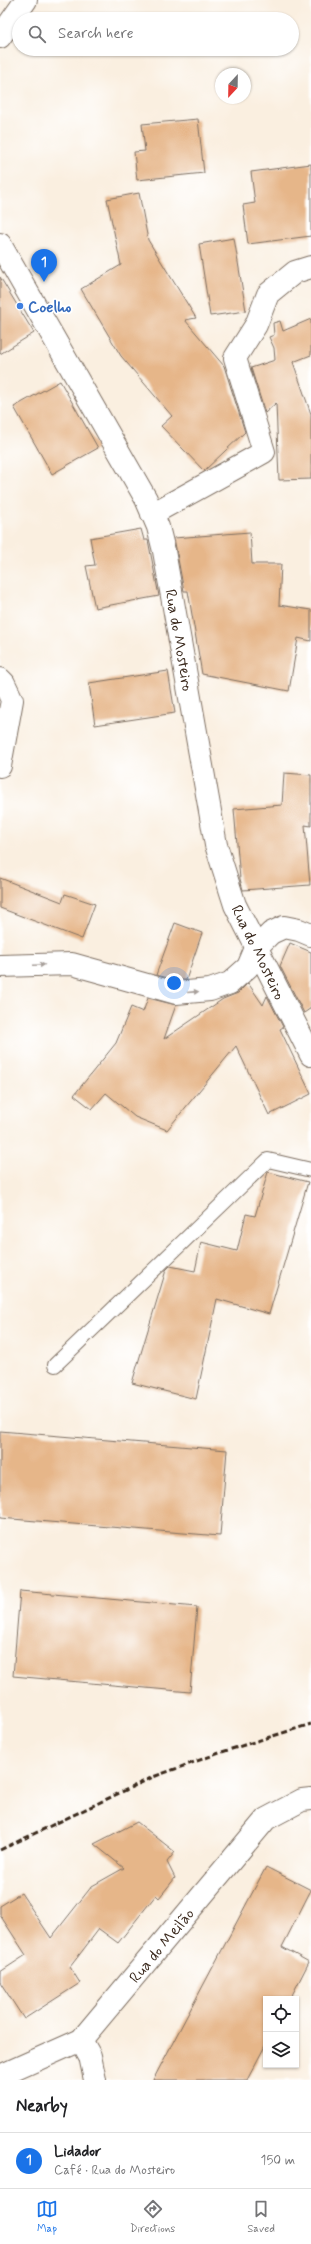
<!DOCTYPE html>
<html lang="en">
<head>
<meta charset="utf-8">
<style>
	body { margin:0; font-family:Mynerve,sans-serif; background:#f2f2f2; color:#202124 }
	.controls { position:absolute; right:12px; bottom:12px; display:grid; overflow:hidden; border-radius:0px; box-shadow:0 1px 3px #0004 }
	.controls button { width:36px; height:36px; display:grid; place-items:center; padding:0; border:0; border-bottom:1px solid #e0e0e0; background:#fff; color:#202124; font:20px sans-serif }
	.compass { position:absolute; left:215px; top:68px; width:36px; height:36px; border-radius:50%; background:#fff; box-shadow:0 1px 3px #0004; rotate:202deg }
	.you { position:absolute; left:174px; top:983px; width:14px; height:14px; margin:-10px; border:3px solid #fff; border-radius:50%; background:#1a73e8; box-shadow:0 0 0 6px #1a73e833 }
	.badge { display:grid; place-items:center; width:26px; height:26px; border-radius:50%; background:#1a73e8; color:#fff; font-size:13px; font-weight:700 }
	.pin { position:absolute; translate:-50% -33px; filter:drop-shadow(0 1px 2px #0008) }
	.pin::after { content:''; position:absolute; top:21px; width:14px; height:12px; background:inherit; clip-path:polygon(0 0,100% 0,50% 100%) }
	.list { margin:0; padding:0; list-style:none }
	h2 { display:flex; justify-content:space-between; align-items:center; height:52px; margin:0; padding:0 16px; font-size:17px }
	h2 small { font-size:13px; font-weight:400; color:#757577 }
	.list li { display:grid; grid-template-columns:26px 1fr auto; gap:12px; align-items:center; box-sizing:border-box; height:56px; padding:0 16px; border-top:1px solid #e0e0e0 }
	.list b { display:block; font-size:15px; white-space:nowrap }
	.list p { margin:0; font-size:13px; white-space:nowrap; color:#757577 }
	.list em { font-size:13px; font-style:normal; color:#757577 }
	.icon { flex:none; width:22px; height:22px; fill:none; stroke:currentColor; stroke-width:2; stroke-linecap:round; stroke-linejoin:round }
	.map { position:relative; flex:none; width:311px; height:2080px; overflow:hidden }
	.search { position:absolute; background:#fff; box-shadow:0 1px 3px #0004; left:12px; right:12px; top:12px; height:44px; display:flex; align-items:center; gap:10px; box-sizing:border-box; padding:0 14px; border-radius:22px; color:#757577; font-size:15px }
	.sheet { height:108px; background:#fff }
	nav { display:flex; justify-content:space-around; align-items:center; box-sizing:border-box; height:56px; border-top:1px solid #e0e0e0; background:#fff; font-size:11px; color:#757577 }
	nav a { display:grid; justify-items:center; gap:2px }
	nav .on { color:#1a73e8 }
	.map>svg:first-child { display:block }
	.building { fill:#e6b689 }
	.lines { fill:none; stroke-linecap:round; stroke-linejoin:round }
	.service-casing { stroke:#7e6f62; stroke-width:16 }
	.minor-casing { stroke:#7e6f62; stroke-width:24 }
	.secondary-casing { stroke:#7e6f62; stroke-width:24 }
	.primary-casing { stroke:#7e6f62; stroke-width:24 }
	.service { stroke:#fff; stroke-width:14 }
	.minor { stroke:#fff; stroke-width:22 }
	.secondary { stroke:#fff; stroke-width:22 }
	.primary { stroke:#fff; stroke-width:22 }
	.rail { stroke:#3b2a1e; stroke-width:3; stroke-dasharray:6 3; stroke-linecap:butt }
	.oneway { fill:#a79f9a }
	.shop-dot { fill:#3f7fe0; stroke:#fff; stroke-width:1.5 }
	.labels { text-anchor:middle; stroke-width:3.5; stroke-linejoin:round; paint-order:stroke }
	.shop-label { font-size:16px; font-weight:bold; fill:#366cbe; stroke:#fff; text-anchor:start }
	.street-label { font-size:16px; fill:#3b2a1e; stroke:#fff }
</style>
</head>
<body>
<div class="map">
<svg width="311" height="2080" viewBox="0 0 311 2080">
	<rect width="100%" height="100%" fill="#fff"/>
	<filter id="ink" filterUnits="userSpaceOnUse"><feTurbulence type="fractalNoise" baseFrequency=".025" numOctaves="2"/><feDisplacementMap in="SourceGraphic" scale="8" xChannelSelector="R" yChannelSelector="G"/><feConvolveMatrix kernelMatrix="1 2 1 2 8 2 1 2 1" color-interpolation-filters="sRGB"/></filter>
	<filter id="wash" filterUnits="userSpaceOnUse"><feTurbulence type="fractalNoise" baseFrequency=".012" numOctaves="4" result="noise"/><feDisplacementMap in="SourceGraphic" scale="16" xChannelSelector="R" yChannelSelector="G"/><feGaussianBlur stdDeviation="0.9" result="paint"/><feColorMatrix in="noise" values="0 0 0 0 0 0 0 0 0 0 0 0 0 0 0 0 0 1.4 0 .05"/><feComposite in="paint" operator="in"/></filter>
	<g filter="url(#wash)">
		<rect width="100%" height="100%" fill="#faefe0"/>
		<g id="blocks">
			<g class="building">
				<polygon points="198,119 204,173 137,180 134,152 145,151 142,124"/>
				<polygon points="311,164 311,236 248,244 243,205 255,203 251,172"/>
				<polygon points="139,193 148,240 196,318 185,320 224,366 245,432 204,471 161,426 172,416 121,356 81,289 121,265 107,199"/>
				<polygon points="234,238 246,311 210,316 199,244"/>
				<polygon points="0,277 34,333 0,354"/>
				<polygon points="311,319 311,355 293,362 311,414 311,479 279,480 276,403 265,413 251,368 275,360 274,348 269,337 274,335 273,323 280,321 283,331"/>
				<polygon points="60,381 98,448 52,474 14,407"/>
				<polygon points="141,529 144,540 148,540 159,596 95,608 86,566 95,565 90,538"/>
				<polygon points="250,532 252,564 281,564 279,605 311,610 311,641 298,638 289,691 202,674 188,591 184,591 174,538"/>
				<polygon points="168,671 175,713 95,725 89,683"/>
				<polygon points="284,773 311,775 311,826 305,825 310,885 243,890 240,879 234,809 282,805"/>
				<polygon points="0,878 62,902 65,894 95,904 82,939 0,908"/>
				<polygon points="175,923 202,933 186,980 177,980 156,975"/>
				<polygon points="290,943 311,952 311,1008 304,1013 280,966"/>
				<polygon points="248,983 263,1005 267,996 283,1027 280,1029 311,1094 269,1115 236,1046 167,1130 135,1117 106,1093 92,1109 74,1095 116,1043 131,1007 143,1012 148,998 176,1005 164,1039 223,999 238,993"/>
				<polygon points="268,1172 308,1182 269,1314 217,1299 196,1399 132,1383 166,1270 170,1266 195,1271 201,1242 237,1251 246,1214 255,1216"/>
				<polygon points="0,1431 227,1450 220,1536 0,1518"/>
				<polygon points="20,1591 197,1607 190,1692 13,1676"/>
				<polygon points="137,1822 175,1852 167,1862 175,1878 159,1898 156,1895 118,1943 99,1929 70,1967 80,1983 24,2019 0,1982 0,1972 26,1955 0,1915 0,1906 21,1893 51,1938 92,1886 124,1868 94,1844"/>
				<polygon points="266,1867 311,1890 282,1947 309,1962 290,1999 266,1999 266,2044 247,2080 153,2080"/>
			</g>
		</g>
	</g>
	<g filter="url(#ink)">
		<use href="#blocks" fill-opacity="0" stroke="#7e6f62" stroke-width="1"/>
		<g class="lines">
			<defs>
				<polyline id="service" points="55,1365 268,1160 311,1170"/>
				<g id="minor">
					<polyline points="152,514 264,452 235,358 256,325 268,294 295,272 311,267"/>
					<polyline points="0,679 4,683 12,700 0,766"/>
					<polyline points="0,966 72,964 176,993 210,990 230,983 248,967 256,948 271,933 284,927 299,930 311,935"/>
					<polyline points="81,2040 90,2056 95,2080"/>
					<polyline points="0,2076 81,2040 266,1819 302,1800 311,1799"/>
				</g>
				<polyline id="secondary" points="0,37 26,0"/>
				<polyline id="primary" points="0,244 146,499 158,527 164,551 216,845 235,905 311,1055"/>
			</defs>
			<use href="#service" class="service-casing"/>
			<use href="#minor" class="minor-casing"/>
			<use href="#secondary" class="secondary-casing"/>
			<use href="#primary" class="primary-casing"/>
			<use href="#service" class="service"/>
			<use href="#minor" class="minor"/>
			<use href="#secondary" class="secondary"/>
			<use href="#primary" class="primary"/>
			<polyline class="rail" points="0,1850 153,1777 222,1752 311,1724"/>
		</g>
		<defs><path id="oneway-solid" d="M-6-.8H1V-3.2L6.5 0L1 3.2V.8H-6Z"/></defs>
		<g class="oneway">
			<use href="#oneway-solid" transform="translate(39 965) rotate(-2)"/>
			<use href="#oneway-solid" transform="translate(193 992) rotate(-5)"/>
		</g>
	</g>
	<circle class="shop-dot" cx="20" cy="306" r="4"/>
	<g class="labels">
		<g class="shop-label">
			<text x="28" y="312">Coelho</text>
		</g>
		<g class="street-label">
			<text transform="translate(180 640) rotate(80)" y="6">Rua do Mosteiro</text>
			<text transform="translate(259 952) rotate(64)" y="6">Rua do Mosteiro</text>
			<text transform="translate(161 1945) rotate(-50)" y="6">Rua do Meilão</text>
		</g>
	</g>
</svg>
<div class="controls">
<button><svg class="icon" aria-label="locate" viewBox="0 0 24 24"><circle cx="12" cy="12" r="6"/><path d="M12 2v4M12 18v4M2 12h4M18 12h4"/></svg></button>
<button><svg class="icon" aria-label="layers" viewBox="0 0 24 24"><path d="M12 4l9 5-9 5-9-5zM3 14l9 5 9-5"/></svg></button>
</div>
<svg class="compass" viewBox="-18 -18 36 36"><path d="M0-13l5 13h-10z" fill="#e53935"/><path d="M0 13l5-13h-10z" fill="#757577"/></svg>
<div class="you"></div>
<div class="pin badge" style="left:44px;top:282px">1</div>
<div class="search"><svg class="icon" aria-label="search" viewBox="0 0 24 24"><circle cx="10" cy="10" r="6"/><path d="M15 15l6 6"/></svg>Search here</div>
</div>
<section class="sheet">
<h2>Nearby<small></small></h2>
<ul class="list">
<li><span class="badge">1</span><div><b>Lidador</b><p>Café · Rua do Mosteiro</p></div><em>150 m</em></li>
</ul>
</section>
<nav>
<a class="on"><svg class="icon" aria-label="map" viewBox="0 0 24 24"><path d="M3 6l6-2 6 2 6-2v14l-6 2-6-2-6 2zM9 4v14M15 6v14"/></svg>Map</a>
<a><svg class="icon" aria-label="directions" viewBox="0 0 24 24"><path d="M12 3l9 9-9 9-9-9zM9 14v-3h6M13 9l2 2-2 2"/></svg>Directions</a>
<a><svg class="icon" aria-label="saved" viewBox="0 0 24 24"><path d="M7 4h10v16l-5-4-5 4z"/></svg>Saved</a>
</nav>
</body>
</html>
